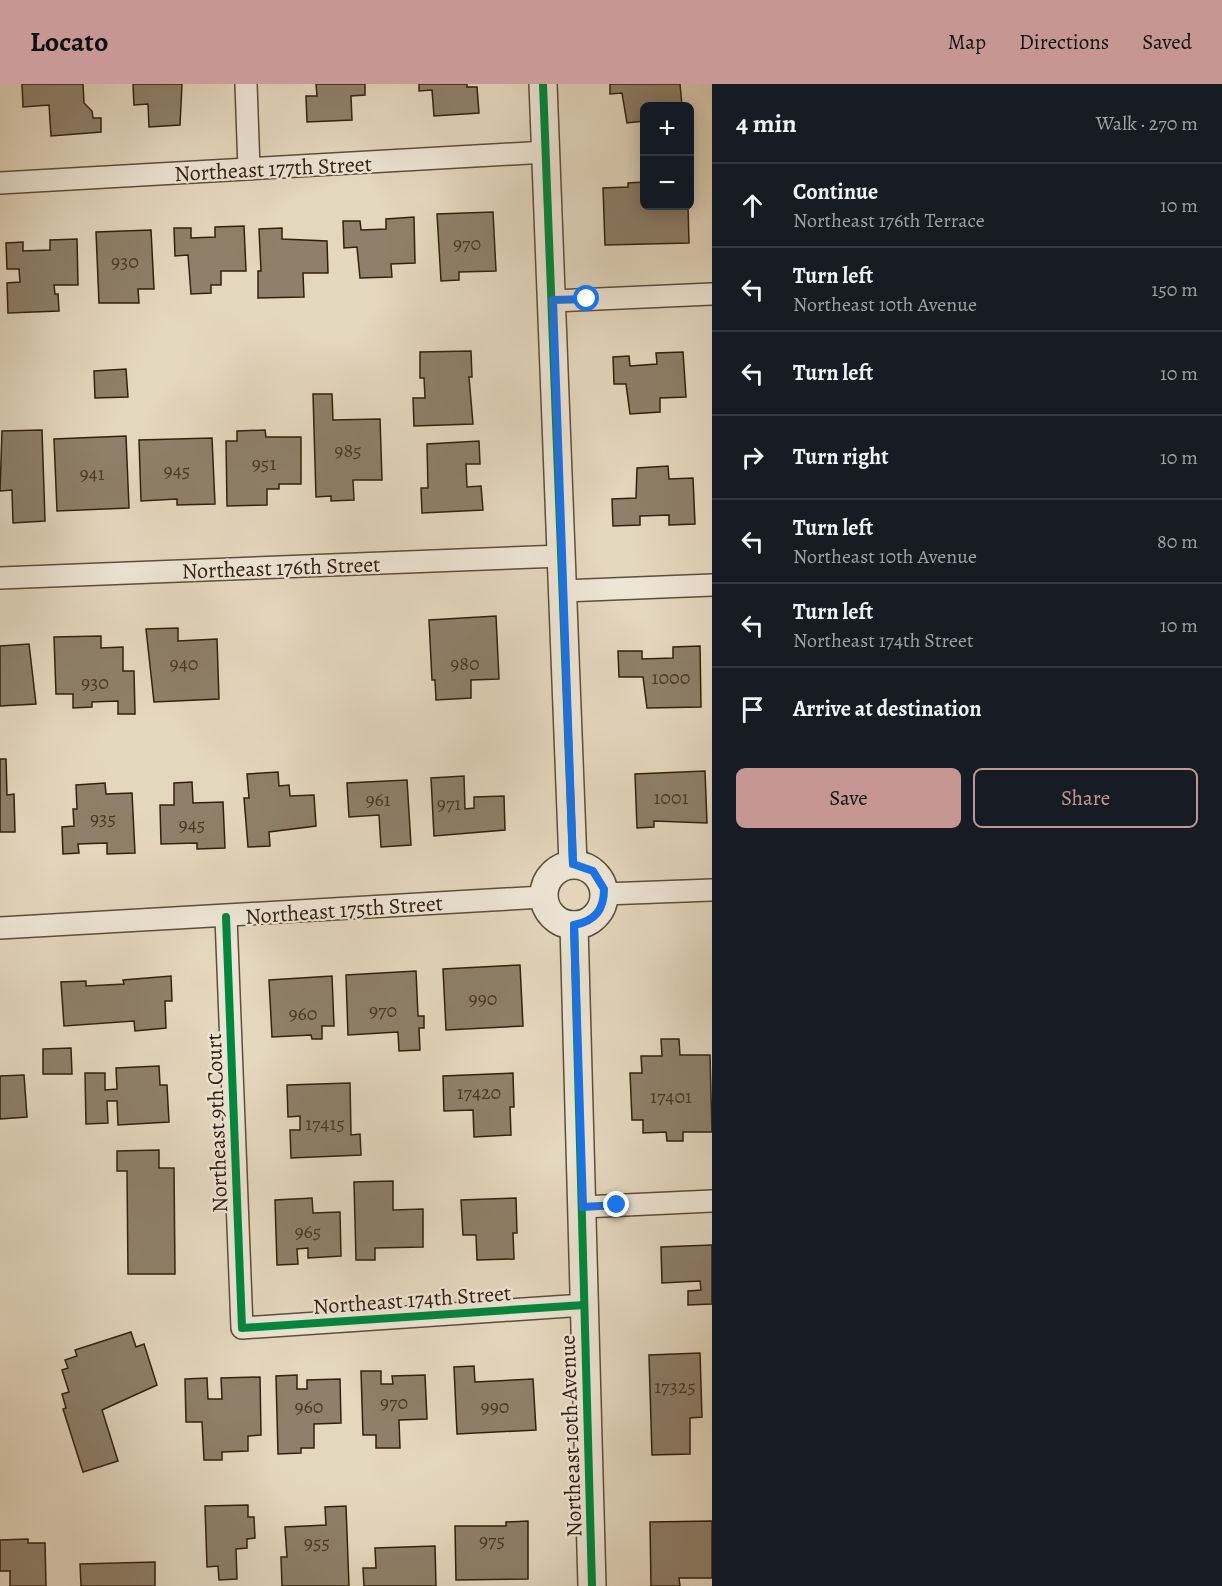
<!DOCTYPE html>
<html lang="en">
<head>
<meta charset="utf-8">
<style>
	body { margin:0; font-family:Alegreya,serif; background:#242831; color:#f1f3f6 }
	.controls { position:absolute; right:18px; top:18px; display:grid; overflow:hidden; border-radius:9px; box-shadow:0 3px 15px #0003 }
	.controls button { width:54px; height:54px; display:grid; place-items:center; padding:0; border:0; border-bottom:2px solid #363941; background:#171b24; color:#f1f3f6; font:30px sans-serif }
	.stop { position:absolute; width:18px; height:18px; margin:-14px; border:4px solid #1a73e8; border-radius:50%; background:#fff }
	.stop.end { background:#1a73e8; border-color:#fff; box-shadow:0 2px 6px #0008 }
	.list { margin:0; padding:0; list-style:none }
	h2 { display:flex; justify-content:space-between; align-items:center; height:78px; margin:0; padding:0 24px; font-size:26px }
	h2 small { font-size:20px; font-weight:400; color:#9ea1a6 }
	.list li { display:grid; grid-template-columns:39px 1fr auto; gap:18px; align-items:center; box-sizing:border-box; height:84px; padding:0 24px; border-top:2px solid #363941 }
	.list b { display:block; font-size:22px; white-space:nowrap }
	.list p { margin:0; font-size:20px; white-space:nowrap; color:#9ea1a6 }
	.list em { font-size:20px; font-style:normal; color:#9ea1a6 }
	.actions { display:flex; gap:12px; padding:18px 24px }
	.actions a { flex:1; padding:14px 0; border:2px solid #c59692; border-radius:9px; text-align:center; font-size:21px; color:#c59692 }
	.actions .main { background:#c59692; color:#111 }
	.icon { flex:none; width:33px; height:33px; fill:none; stroke:currentColor; stroke-width:2; stroke-linecap:round; stroke-linejoin:round }
	.map { position:relative; flex:none; width:712px; height:1502px; overflow:hidden }
	header { display:flex; align-items:center; gap:36px; box-sizing:border-box; height:84px; padding:0 30px; background:#c59692; color:#111 }
	header strong { font-size:28px }
	nav { display:flex; gap:33px; margin-inline-start:auto; font-size:21px }
	main { display:flex }
	aside { flex:1; background:#171b24 }
	.map>svg:first-child { display:block }
	.building { fill:#8e806a; stroke:#32210e; stroke-width:1.5 }
	.lines { fill:none; stroke-linecap:round; stroke-linejoin:round }
	.minor-casing { stroke:#5e4e3a; stroke-width:24 }
	.tertiary-casing { stroke:#5e4e3a; stroke-width:30 }
	.minor { stroke:#ede5d5; stroke-width:21 }
	.tertiary { stroke:#ede5d5; stroke-width:27 }
	.cycleway-casing { stroke:#ede5d5; stroke-width:11 }
	.cycleway { stroke:#00873e; stroke-width:8 }
	.route { stroke:#1a73e8; stroke-width:8 }
	.labels { text-anchor:middle; stroke-width:4.5; stroke-linejoin:round; paint-order:stroke }
	.number-label { font-size:20px; fill:#493925 }
	.street-label { font-size:22px; fill:#32210e; stroke:#ede5d5 }
</style>
</head>
<body>
<header>
<strong>Locato</strong>
<nav><a>Map</a><a>Directions</a><a>Saved</a></nav>
</header>
<main>
<div class="map">
<svg width="712" height="1502" viewBox="0 0 712 1502">
	<rect width="100%" height="100%" fill="#e3d7be"/>
	<filter id="stains"><feTurbulence type="fractalNoise" baseFrequency=".00333" numOctaves="4"/><feColorMatrix values="0 0 0 0 .2 0 0 0 0 .09 0 0 0 0 .02 0 0 0 .5 -.17"/></filter>
	<radialGradient id="worn" r=".72"><stop offset=".6" stop-color="#630" stop-opacity="0"/><stop offset="1" stop-color="#630" stop-opacity=".3"/></radialGradient>
	<g class="building">
		<polygon points="22,0 83,0 84,19 92,27 93,34 101,34 101,48 51,52 49,21 23,23"/>
		<polygon points="133,0 182,0 180,41 149,43 148,20 134,21"/>
		<polygon points="316,0 365,0 365,11 351,12 352,36 307,38 306,12 317,12"/>
		<polygon points="419,0 467,0 467,3 477,3 479,29 434,32 432,6 419,7"/>
		<polygon points="610,0 680,0 682,22 644,22 644,37 627,39 622,9 610,10"/>
		<polygon points="644,98 644,122 688,122 689,159 605,161 603,104 628,103 628,99"/>
		<polygon points="493,128 496,187 459,188 459,196 441,197 437,130"/>
		<polygon points="414,133 415,179 391,180 392,193 360,194 357,163 344,164 343,137 360,137 361,146 386,145 386,135"/>
		<polygon points="244,142 246,187 221,187 221,201 211,201 211,209 191,210 188,171 175,172 174,144 191,144 191,154 215,153 215,143"/>
		<polygon points="282,144 282,155 327,157 328,189 303,189 304,213 258,214 258,187 261,187 259,145"/>
		<polygon points="151,146 154,205 138,205 139,219 99,219 96,148"/>
		<polygon points="77,155 78,201 54,201 55,210 58,210 59,227 8,229 7,199 20,198 19,185 7,185 6,159 23,158 23,167 50,166 50,156"/>
		<polygon points="471,267 472,293 469,293 473,340 414,342 413,314 425,314 424,294 420,294 420,268"/>
		<polygon points="683,268 686,313 660,314 660,328 630,330 626,300 614,300 613,273 629,272 630,282 657,280 656,269"/>
		<polygon points="126,285 128,313 95,314 94,287"/>
		<polygon points="313,310 332,310 333,336 380,335 382,396 353,396 354,416 331,417 331,412 316,413"/>
		<polygon points="42,346 45,437 13,439 12,406 0,407 2,347"/>
		<polygon points="265,346 266,353 301,353 301,400 279,400 279,405 267,405 267,421 227,422 226,357 237,357 237,347"/>
		<polygon points="126,352 129,424 57,427 54,355"/>
		<polygon points="212,354 215,420 177,421 177,415 141,417 139,356"/>
		<polygon points="479,357 480,380 466,380 467,403 481,402 483,426 422,429 421,404 428,404 427,360"/>
		<polygon points="668,382 669,395 693,394 695,440 669,441 669,431 640,432 640,441 613,442 612,415 636,414 637,384"/>
		<polygon points="496,532 499,595 471,596 471,614 436,616 435,596 432,596 429,536"/>
		<polygon points="178,544 178,557 217,555 219,615 154,618 146,545"/>
		<polygon points="101,552 101,564 123,563 123,587 134,587 135,630 118,630 118,617 92,618 92,623 73,624 73,610 56,610 54,553"/>
		<polygon points="29,560 36,620 0,622 0,562"/>
		<polygon points="700,562 701,623 647,624 643,593 619,593 618,567 642,567 642,575 673,574 673,563"/>
		<polygon points="0,675 6,675 7,711 14,710 15,748 0,748"/>
		<polygon points="705,687 707,739 654,737 654,743 637,744 635,690"/>
		<polygon points="278,688 279,702 289,701 290,712 314,711 316,742 269,748 270,762 248,763 244,714 249,714 247,690"/>
		<polygon points="464,692 465,725 474,724 474,713 504,712 505,746 434,752 431,694"/>
		<polygon points="407,696 411,761 381,763 379,731 349,733 347,699"/>
		<polygon points="192,698 193,719 223,718 225,764 197,765 197,759 161,760 160,721 174,721 174,699"/>
		<polygon points="105,699 106,710 132,709 135,769 107,770 107,759 78,760 79,769 63,770 62,743 74,742 73,725 77,725 76,701"/>
		<polygon points="520,881 523,942 446,946 443,885"/>
		<polygon points="416,887 418,932 424,932 424,944 419,944 420,966 399,967 398,948 348,951 346,891"/>
		<polygon points="171,892 172,917 165,917 166,944 135,947 134,937 64,942 61,898 86,897 86,902 124,900 123,896"/>
		<polygon points="332,892 334,942 322,942 322,955 312,955 311,951 272,953 269,896"/>
		<polygon points="661,955 679,955 680,971 710,971 712,1048 683,1048 683,1057 667,1057 666,1048 643,1049 643,1036 632,1036 630,989 642,989 641,972 662,972"/>
		<polygon points="71,964 72,990 43,990 43,965"/>
		<polygon points="159,982 160,1001 167,1001 169,1038 118,1041 117,1017 107,1017 108,1039 86,1040 85,989 105,989 105,1006 117,1005 116,984"/>
		<polygon points="513,989 514,1023 510,1023 511,1051 474,1053 473,1026 444,1027 443,992"/>
		<polygon points="24,991 27,1033 0,1035 0,992"/>
		<polygon points="350,999 351,1051 360,1050 361,1071 291,1074 290,1046 300,1046 300,1032 288,1033 287,1001"/>
		<polygon points="159,1066 159,1084 174,1084 175,1190 128,1190 127,1087 117,1087 117,1067"/>
		<polygon points="393,1097 393,1126 423,1125 423,1163 375,1164 375,1176 356,1176 354,1098"/>
		<polygon points="312,1114 313,1129 340,1128 341,1172 308,1174 308,1164 297,1165 298,1180 277,1181 275,1116"/>
		<polygon points="516,1114 517,1149 513,1149 514,1175 477,1176 476,1151 463,1151 461,1116"/>
		<polygon points="712,1161 712,1220 688,1221 688,1207 701,1206 700,1197 662,1199 661,1163"/>
		<polygon points="131,1248 136,1263 144,1260 157,1301 102,1326 118,1377 83,1388 63,1325 66,1324 62,1310 69,1308 62,1286 68,1284 65,1276 77,1272 75,1266"/>
		<polygon points="700,1269 702,1333 690,1334 690,1370 652,1371 649,1271"/>
		<polygon points="474,1282 475,1298 533,1295 536,1346 457,1350 454,1283"/>
		<polygon points="361,1287 381,1287 381,1300 393,1300 392,1292 425,1291 427,1335 399,1336 400,1364 376,1364 376,1351 363,1351"/>
		<polygon points="297,1291 297,1305 307,1305 307,1296 340,1295 341,1339 314,1340 314,1364 301,1364 301,1369 278,1370 276,1292"/>
		<polygon points="260,1293 261,1351 248,1352 248,1367 222,1368 222,1376 204,1376 202,1338 186,1338 185,1295 207,1294 208,1315 222,1315 221,1294"/>
		<polygon points="248,1421 248,1433 254,1433 255,1454 247,1455 247,1464 236,1465 237,1495 219,1496 218,1482 207,1483 205,1422"/>
		<polygon points="346,1422 349,1502 282,1502 281,1473 287,1473 285,1443 326,1441 325,1423"/>
		<polygon points="528,1437 528,1495 456,1496 455,1442 506,1442 506,1438"/>
		<polygon points="712,1437 712,1494 679,1494 680,1502 651,1502 650,1438"/>
		<polygon points="28,1455 28,1459 45,1459 46,1502 10,1502 10,1487 0,1487 0,1456"/>
		<polygon points="435,1462 436,1502 364,1502 363,1484 376,1484 375,1464"/>
		<polygon points="155,1478 155,1502 81,1502 80,1480"/>
	</g>
	<g class="lines">
		<defs>
			<g id="minor">
				<polyline points="246,0 249,85"/>
				<polyline points="0,99 546,68"/>
				<polyline points="553,217 712,210"/>
				<polyline points="0,494 562,472"/>
				<polyline points="563,507 712,501"/>
				<polyline points="604,810 712,806"/>
				<polyline points="226,833 242,1244 584,1221"/>
				<polyline points="0,844 543,813"/>
				<polyline points="583,1123 712,1117"/>
			</g>
			<g id="tertiary">
				<polyline points="543,0 573,780"/>
				<circle cx="574" cy="811" r="30"/>
				<polyline points="574,841 592,1502"/>
			</g>
		</defs>
		<use href="#minor" class="minor-casing"/>
		<use href="#tertiary" class="tertiary-casing"/>
		<use href="#minor" class="minor"/>
		<use href="#tertiary" class="tertiary"/>
		<defs>
			<g id="cycleway">
				<polyline points="543,0 573,780"/>
				<polyline points="226,833 242,1244 584,1221"/>
				<polyline points="574,841 592,1502"/>
			</g>
		</defs>
		<use href="#cycleway" class="cycleway-casing"/>
		<use href="#cycleway" class="cycleway"/>
	</g>
	<g class="lines">
		<path class="route" d="M587 215 553 216 573 780 593 787 604 805C604 826 595 837 574 841L583 1123 617 1121"/>
	</g>
	<g class="labels">
		<g class="number-label">
			<text x="467" y="166">970</text>
			<text x="125" y="184">930</text>
			<text x="348" y="373">985</text>
			<text x="264" y="386">951</text>
			<text x="177" y="393">945</text>
			<text x="92" y="396">941</text>
			<text x="184" y="586">940</text>
			<text x="465" y="586">980</text>
			<text x="671" y="600">1000</text>
			<text x="95" y="605">930</text>
			<text x="671" y="720">1001</text>
			<text x="378" y="722">961</text>
			<text x="449" y="726">971</text>
			<text x="103" y="741">935</text>
			<text x="192" y="747">945</text>
			<text x="483" y="921">990</text>
			<text x="383" y="933">970</text>
			<text x="303" y="936">960</text>
			<text x="479" y="1015">17420</text>
			<text x="671" y="1019">17401</text>
			<text x="325" y="1046">17415</text>
			<text x="308" y="1154">965</text>
			<text x="675" y="1309">17325</text>
			<text x="394" y="1325">970</text>
			<text x="309" y="1329">960</text>
			<text x="495" y="1329">990</text>
			<text x="492" y="1463">975</text>
			<text x="317" y="1465">955</text>
		</g>
		<g class="street-label">
			<text transform="translate(273 84) rotate(-3)" y="8">Northeast 177th Street</text>
			<text transform="translate(281 483) rotate(-2)" y="8">Northeast 176th Street</text>
			<text transform="translate(344 825) rotate(-4)" y="8">Northeast 175th Street</text>
			<text transform="translate(216 1039) rotate(-92)" y="8">Northeast 9th Court</text>
			<text transform="translate(412 1215) rotate(-4)" y="8">Northeast 174th Street</text>
			<text transform="translate(570 1352) rotate(-92)" y="8">Northeast 10th Avenue</text>
		</g>
	</g>
	<rect width="100%" height="100%" filter="url(#stains)"/>
	<rect width="100%" height="100%" fill="url(#worn)"/>
</svg>
<div class="controls">
<button>+</button>
<button>−</button>
</div>
<div class="stop" style="left:587px;top:215px"></div>
<div class="stop end" style="left:617px;top:1121px"></div>
</div>
<aside>
<h2>4 min<small>Walk · 270 m</small></h2>
<ul class="list">
<li><svg class="icon" aria-label="ahead" viewBox="0 0 24 24"><path d="M12 20V5M6 11l6-6 6 6"/></svg><div><b>Continue</b><p>Northeast 176th Terrace</p></div><em>10 m</em></li>
<li><svg class="icon" aria-label="left" viewBox="0 0 24 24"><path d="M17 20v-9H6M10 6l-5 5 5 5"/></svg><div><b>Turn left</b><p>Northeast 10th Avenue</p></div><em>150 m</em></li>
<li><svg class="icon" aria-label="left" viewBox="0 0 24 24"><path d="M17 20v-9H6M10 6l-5 5 5 5"/></svg><div><b>Turn left</b></div><em>10 m</em></li>
<li><svg class="icon" aria-label="right" viewBox="0 0 24 24"><path d="M7 20v-9h11M14 6l5 5-5 5"/></svg><div><b>Turn right</b></div><em>10 m</em></li>
<li><svg class="icon" aria-label="left" viewBox="0 0 24 24"><path d="M17 20v-9H6M10 6l-5 5 5 5"/></svg><div><b>Turn left</b><p>Northeast 10th Avenue</p></div><em>80 m</em></li>
<li><svg class="icon" aria-label="left" viewBox="0 0 24 24"><path d="M17 20v-9H6M10 6l-5 5 5 5"/></svg><div><b>Turn left</b><p>Northeast 174th Street</p></div><em>10 m</em></li>
<li><svg class="icon" aria-label="arrive" viewBox="0 0 24 24"><path d="M6 21V4h12l-3 4 3 4H6"/></svg><div><b>Arrive at destination</b></div></li>
</ul>
<div class="actions"><a class="main">Save</a><a>Share</a></div>
</aside>
</main>
</body>
</html>
